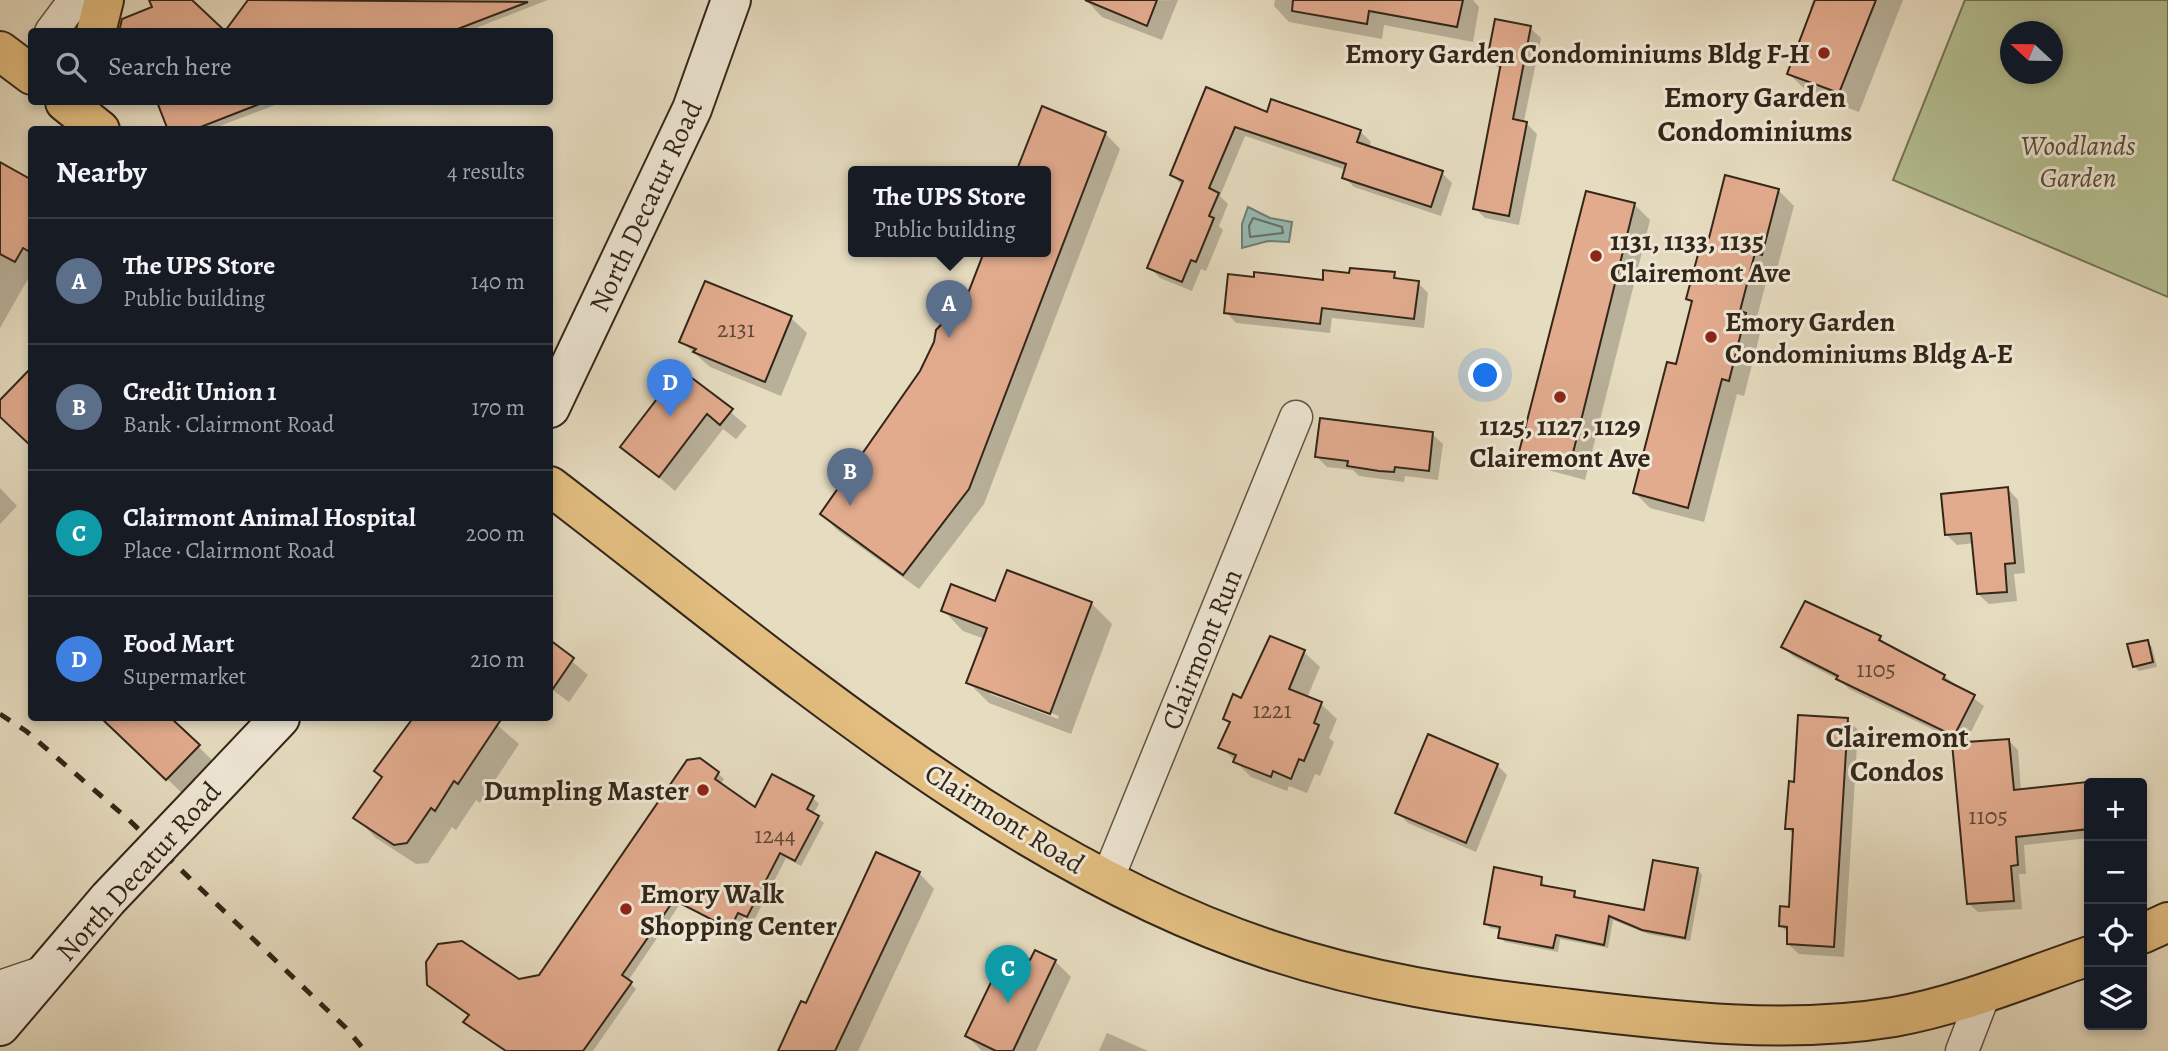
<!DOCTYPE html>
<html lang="en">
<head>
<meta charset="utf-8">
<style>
	body { margin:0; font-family:Alegreya,serif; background:#20242c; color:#f1f3f6 }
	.controls { position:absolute; right:21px; bottom:21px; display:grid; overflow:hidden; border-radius:7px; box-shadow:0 4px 10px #0003 }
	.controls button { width:63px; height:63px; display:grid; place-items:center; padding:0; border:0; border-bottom:2px solid #363941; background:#171b24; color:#f1f3f6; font:35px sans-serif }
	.compass { position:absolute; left:2000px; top:21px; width:63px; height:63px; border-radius:50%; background:#171b24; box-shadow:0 4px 10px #0003; rotate:292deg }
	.you { position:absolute; left:1486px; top:376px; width:24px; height:24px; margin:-18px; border:5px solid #fff; border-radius:50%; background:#1a73e8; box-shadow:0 0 0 10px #1a73e833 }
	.badge { display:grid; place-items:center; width:46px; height:46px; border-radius:50%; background:#0f766e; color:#fff; font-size:23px; font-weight:700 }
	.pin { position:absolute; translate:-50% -58px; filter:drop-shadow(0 2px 4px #0008) }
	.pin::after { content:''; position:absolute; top:37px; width:24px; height:21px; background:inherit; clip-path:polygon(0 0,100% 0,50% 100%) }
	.popup { position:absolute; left:848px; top:166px; width:203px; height:91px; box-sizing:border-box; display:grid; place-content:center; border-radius:7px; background:#171b24; filter:drop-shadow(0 2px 5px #0005); font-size:23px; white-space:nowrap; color:#9ea1a6 }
	.popup b { font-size:26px; color:#f1f3f6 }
	.popup::after { content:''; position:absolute; left:50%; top:100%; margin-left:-14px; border:14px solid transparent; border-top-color:#171b24 }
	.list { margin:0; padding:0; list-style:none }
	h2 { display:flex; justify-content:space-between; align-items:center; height:91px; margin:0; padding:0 28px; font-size:30px }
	h2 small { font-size:23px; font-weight:400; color:#9ea1a6 }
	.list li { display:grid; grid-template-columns:46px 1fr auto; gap:21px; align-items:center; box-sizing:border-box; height:126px; padding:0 28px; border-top:2px solid #363941 }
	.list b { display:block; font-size:26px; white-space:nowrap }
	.list p { margin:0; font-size:23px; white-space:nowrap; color:#9ea1a6 }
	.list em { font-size:23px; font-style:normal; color:#9ea1a6 }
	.icon { flex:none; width:38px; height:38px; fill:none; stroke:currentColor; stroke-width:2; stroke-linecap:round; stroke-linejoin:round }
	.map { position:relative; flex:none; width:2168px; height:1051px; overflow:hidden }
	.search { position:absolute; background:#171b24; box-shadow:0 4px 10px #0003; left:28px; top:28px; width:525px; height:77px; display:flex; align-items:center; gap:18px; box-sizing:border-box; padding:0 24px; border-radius:7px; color:#9ea1a6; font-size:26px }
	.panel { position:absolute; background:#171b24; box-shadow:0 4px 10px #0003; left:28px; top:126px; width:525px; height:595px; border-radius:7px }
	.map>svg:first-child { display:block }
	.green { fill:#b4c093; stroke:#747356; stroke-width:2; fill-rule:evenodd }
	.water { fill:#96bbb5; stroke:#6e7f77; stroke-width:2 }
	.shadow { fill:#0003; fill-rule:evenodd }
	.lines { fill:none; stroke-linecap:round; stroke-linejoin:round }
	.shore { stroke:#647067; stroke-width:2 }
	.building { fill:#e2ab8e; stroke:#332619; stroke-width:2 }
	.street-casing { stroke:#605443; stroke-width:35 }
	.secondary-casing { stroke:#332619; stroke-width:42 }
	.primary-casing { stroke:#332619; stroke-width:42 }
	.street { stroke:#efe8d6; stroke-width:32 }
	.secondary { stroke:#efe8d6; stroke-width:38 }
	.primary { stroke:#e3be80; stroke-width:38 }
	.rail { stroke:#332619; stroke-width:5; stroke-dasharray:12 12; stroke-linecap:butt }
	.secondary-bridge-casing { stroke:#332619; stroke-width:42; stroke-linecap:butt }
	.secondary-bridge { stroke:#efe8d6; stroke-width:38 }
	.poi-dot { fill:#8f2418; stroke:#efe8d6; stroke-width:2.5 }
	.labels { text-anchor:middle; stroke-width:6; stroke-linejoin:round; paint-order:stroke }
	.number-label { font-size:24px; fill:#5f4736 }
	.poi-label { font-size:28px; font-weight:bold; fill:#332619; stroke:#efe8d6; text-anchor:start }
	.park-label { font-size:28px; font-style:italic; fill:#534c38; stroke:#efe8d6 }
	.street-label { font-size:28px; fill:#332619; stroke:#efe8d6 }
	.neighbourhood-label { font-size:30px; font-weight:bold; fill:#332619; stroke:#efe8d6 }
</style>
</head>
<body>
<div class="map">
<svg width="2168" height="1051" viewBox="0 0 2168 1051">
	<rect width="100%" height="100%" fill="#e6dcc0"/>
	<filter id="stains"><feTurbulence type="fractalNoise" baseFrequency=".00286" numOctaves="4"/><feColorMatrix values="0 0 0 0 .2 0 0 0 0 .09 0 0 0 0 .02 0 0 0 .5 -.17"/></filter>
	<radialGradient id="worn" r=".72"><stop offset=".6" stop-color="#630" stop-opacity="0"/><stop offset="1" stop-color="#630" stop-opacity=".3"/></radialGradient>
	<path class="green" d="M1965 0H2168V297L1893 180ZM2010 32H2052V74H2010Z"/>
	<polygon class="water" points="1248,207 1270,218 1292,222 1289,242 1268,241 1242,248 1242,224"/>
	<g class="shadow">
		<polygon points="250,0 548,0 466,32 227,32"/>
		<polygon points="1178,0 1162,40 1102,17 1087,1"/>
		<polygon points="1275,0 1473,0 1479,7 1473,42 1384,25 1382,39 1289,22 1274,6"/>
		<polygon points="1813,0 1903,0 1859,112 1810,94 1789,74 1813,11 1810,8"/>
		<polygon points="1530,28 1541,38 1524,121 1537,134 1519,225 1485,218 1475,208 1501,70 1489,59"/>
		<polygon points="1207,89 1268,114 1360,131 1371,142 1369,147 1442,173 1452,183 1441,216 1354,187 1344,177 1346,170 1245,136 1220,196 1228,204 1219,226 1223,230 1206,271 1201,269 1192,291 1160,278 1149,267 1183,186 1172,175"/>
		<polygon points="159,102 283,102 209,130 169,130"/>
		<polygon points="1105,133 1120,149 984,504 919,589 837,530 822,514 961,316 1045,252"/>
		<polygon points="0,165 32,182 32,279 29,277 0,328"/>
		<polygon points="1778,190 1794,206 1777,269 1770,267 1755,325 1761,330 1744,396 1737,394 1704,522 1650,508 1635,493 1677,366 1693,303 1688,298 1710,240"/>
		<polygon points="1587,193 1635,205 1650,220 1585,480 1537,467 1521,451"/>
		<polygon points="1394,274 1400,281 1418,283 1428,293 1424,328 1332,318 1330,333 1236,323 1226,312 1351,275"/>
		<polygon points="791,318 807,333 781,396 710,367 682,342"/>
		<polygon points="681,371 747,426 736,439 723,429 675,491 622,446"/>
		<polygon points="1432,434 1443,444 1438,480 1405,476 1404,482 1359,476 1353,470 1327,467 1317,457"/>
		<polygon points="0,488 17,506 0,524"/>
		<polygon points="2008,489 2018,500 2025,573 2014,574 2017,601 1989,604 1978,594 1974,543 1957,545 1946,534"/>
		<path d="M1008 572 1091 603 1112 624 1071 734 989 703 968 682 985 639 963 631 943 610 996 603ZM990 690 1059 716 1058 719 990 694Z"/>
		<polygon points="1880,638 1889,648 1944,676 1984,706 1965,744 2009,741 2018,750 2021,791 2086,784 2089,787 2089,838 2024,845 2026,874 2019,874 2022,909 1978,912 1968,903 1963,744 1849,689 1841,681 1794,657 1783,647"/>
		<polygon points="2147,642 2152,647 2157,667 2139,671 2134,666"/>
		<polygon points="550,643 588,675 569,702 550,688"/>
		<polygon points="1304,652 1320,667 1307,698 1321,704 1337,719 1329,738 1334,742 1320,776 1315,774 1307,793 1289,786 1287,791 1251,777 1221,747 1230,724 1225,718 1241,700"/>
		<polygon points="103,718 169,718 214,762 183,794"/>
		<polygon points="414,718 489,718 519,744 480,803 476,800 456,830 452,827 428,863 416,864 376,838 355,817 383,778 376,771"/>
		<polygon points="1848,720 1858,730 1844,957 1799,954 1788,944 1789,934 1781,926 1790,909 1795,836 1787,828 1796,783"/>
		<polygon points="1497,765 1507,775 1476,852 1408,823 1398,813"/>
		<polygon points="718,773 724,779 720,785 756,809 813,798 819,804 813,814 824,823 801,866 786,858 753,922 744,917 736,933 680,904 628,981 636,989 593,1051 505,1051 471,1028 466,1022 518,981 540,977"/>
		<polygon points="1698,870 1702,875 1690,941 1648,934 1613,920 1608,948 1560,939 1558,952 1505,942 1500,937 1501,930 1490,928 1485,923 1541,878 1545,887 1574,893 1578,899 1645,912"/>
		<polygon points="919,873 934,889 858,1051 780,1051 807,1006"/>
		<polygon points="1055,961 1071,977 1036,1051 982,1051 967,1036 1031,962"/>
		<polygon points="1107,1033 1148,1051 1099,1051"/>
	</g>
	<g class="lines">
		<polygon class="shore" points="1253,218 1282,227 1283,233 1250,237 1249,226"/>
	</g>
	<g class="building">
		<polygon points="149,0 192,0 225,31 248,0 528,2 450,32 119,32 122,19 152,7"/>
		<polygon points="1085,0 1157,0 1147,26"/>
		<polygon points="1293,0 1463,0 1457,27 1369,11 1367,24 1292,11"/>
		<polygon points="1815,0 1876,0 1839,93 1787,74"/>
		<polygon points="1495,19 1531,26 1513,119 1527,122 1509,216 1473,209 1501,63 1487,60"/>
		<polygon points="1206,87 1267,112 1271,99 1361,130 1357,142 1443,171 1431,207 1342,178 1346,164 1235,127 1209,188 1219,193 1209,216 1214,218 1196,262 1191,260 1182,282 1147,268 1183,181 1170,175"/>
		<polygon points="157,102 262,102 262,103 193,130 168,130"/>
		<polygon points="1042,106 1106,132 969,489 903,575 820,514 920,371 934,342 936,330 950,315 960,314 984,252 1045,252 1045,172 1016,172"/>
		<polygon points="0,162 32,180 32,253 23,248 15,262 0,254"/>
		<polygon points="1725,175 1779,189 1762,255 1755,253 1740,311 1746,313 1729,381 1722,379 1688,508 1633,493 1667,362 1676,364 1692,301 1686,299 1703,236 1709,238"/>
		<polygon points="1586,191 1635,203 1570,465 1519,452"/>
		<polygon points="1350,268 1395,272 1394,278 1419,281 1414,319 1322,308 1320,324 1224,313 1228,274 1254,277 1254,272 1323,280 1323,270 1349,273"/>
		<polygon points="705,281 792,316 765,382 693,352 696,349 679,342"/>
		<polygon points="32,367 32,447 0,417 0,400"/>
		<polygon points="680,369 733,409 720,425 707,414 659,477 620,447"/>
		<polygon points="1320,418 1433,432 1429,471 1395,467 1394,472 1379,471 1347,466 1348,461 1315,457"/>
		<polygon points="2008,487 2015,563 2005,564 2007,592 1977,594 1971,533 1945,535 1941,494"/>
		<polygon points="1007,570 1092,602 1050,714 966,683 987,628 941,611 951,584 995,601"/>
		<polygon points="1805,601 1881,636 1879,640 1945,675 1943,679 1975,695 1954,736 1836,679 1838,676 1781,647"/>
		<polygon points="1270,636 1305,650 1289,689 1322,702 1314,723 1319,725 1304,761 1299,759 1291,779 1273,771 1271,777 1233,762 1236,755 1218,748 1230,722 1223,719 1233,694 1241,698"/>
		<polygon points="550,640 574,658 550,693"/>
		<polygon points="2148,640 2153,662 2133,667 2127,644"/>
		<polygon points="1798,715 1848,718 1834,947 1787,944 1787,927 1779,926 1780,906 1789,907 1793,829 1785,829 1789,781 1794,782"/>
		<polygon points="101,718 171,718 200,745 166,780"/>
		<polygon points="413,718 502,718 458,784 454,781 435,811 431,808 407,843 394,845 353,818 382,777 374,771"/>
		<polygon points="1428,734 1498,764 1466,843 1395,813"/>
		<polygon points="2009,739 2014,790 2087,782 2089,829 2016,837 2018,865 2011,866 2014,901 1967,904 1952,743"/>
		<polygon points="700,758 719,772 715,779 755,807 772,774 814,796 807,809 819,816 795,861 780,853 747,917 738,913 730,929 674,900 622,975 632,982 583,1051 506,1051 463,1022 469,1015 427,985 426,962 438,944 462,941 519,979 539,975 687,760"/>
		<polygon points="876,852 920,872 835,1051 778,1051 801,1001 806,1003"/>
		<polygon points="1653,860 1698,868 1685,938 1642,930 1609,916 1604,945 1556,935 1553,948 1498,938 1500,927 1484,924 1494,867 1542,877 1541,885 1575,891 1574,897 1644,910"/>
		<polygon points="1003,947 1030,960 1035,950 1056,960 1013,1051 996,1051 965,1036 997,970 993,968"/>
	</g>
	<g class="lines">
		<defs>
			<g id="street">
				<polyline points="51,32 75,0"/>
				<polyline points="1107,880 1296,417"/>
				<polyline points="0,987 47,971"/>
				<polyline points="1962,1051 1984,994"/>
			</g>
			<g id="secondary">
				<polyline points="550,408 692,109 731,0"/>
				<polyline points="209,793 280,718"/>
				<polyline points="0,1026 108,899"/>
			</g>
			<g id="primary">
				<polyline points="96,32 104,0"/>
				<polyline points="0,51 32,75"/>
				<polyline points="65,102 100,130"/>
				<path d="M550 486C769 653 1006 863 1270 950 1366 982 1463 997 1563 1008 1672 1021 1785 1035 1894 1017 1961 1005 2025 978 2089 956"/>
				<polyline points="2142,934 2168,922"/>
			</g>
		</defs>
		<use href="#street" class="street-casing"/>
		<use href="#secondary" class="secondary-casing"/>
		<use href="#primary" class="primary-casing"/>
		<use href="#street" class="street"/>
		<use href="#secondary" class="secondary"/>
		<use href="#primary" class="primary"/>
		<polyline class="rail" points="0,714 26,731 129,820 346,1028 365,1051"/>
		<defs>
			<polyline id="secondary-bridge" points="108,899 209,793"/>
		</defs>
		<use href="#secondary-bridge" class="secondary-bridge-casing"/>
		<use href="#secondary-bridge" class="secondary-bridge"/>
	</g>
	<g class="poi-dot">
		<circle cx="1824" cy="53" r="7"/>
		<circle cx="1596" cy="256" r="7"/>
		<circle cx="1711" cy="337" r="7"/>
		<circle cx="1560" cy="397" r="7"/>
		<circle cx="703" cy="790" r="7"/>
		<circle cx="626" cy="909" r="7"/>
	</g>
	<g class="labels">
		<g class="number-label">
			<text x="736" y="337">2131</text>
			<text x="1876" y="677">1105</text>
			<text x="1272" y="718">1221</text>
			<text x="1988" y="824">1105</text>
			<text x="775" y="843">1244</text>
		</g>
		<g class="poi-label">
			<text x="1810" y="63" text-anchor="end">Emory Garden Condominiums Bldg F-H</text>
			<text x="1610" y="250">1131, 1133, 1135<tspan x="1610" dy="32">Clairemont Ave</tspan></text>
			<text x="1725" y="331">Emory Garden<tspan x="1725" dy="32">Condominiums Bldg A-E</tspan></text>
			<text x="1560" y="435" text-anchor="middle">1125, 1127, 1129<tspan x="1560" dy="32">Clairemont Ave</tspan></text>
			<text x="689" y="800" text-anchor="end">Dumpling Master</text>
			<text x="640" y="903">Emory Walk<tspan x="640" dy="32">Shopping Center</tspan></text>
		</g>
		<g class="park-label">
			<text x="2078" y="155">Woodlands<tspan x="2078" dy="32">Garden</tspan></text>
		</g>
		<g class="street-label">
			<text transform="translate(645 206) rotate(-65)" y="10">North Decatur Road</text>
			<text transform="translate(1201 649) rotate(-68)" y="10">Clairmont Run</text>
			<text transform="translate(1005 818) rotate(32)" y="10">Clairmont Road</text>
			<text transform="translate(138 871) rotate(-48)" y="10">North Decatur Road</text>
		</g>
		<g class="neighbourhood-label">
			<text x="1755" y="107">Emory Garden<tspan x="1755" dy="34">Condominiums</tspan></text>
			<text x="1897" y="747">Clairemont<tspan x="1897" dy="34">Condos</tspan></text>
		</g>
	</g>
	<rect width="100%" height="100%" filter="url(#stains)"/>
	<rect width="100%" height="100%" fill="url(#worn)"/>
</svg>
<div class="controls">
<button>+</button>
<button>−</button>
<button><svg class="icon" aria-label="locate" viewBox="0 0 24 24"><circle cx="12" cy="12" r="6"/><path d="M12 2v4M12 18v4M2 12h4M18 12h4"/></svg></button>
<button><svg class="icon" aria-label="layers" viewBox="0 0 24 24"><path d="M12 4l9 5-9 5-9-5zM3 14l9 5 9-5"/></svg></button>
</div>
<svg class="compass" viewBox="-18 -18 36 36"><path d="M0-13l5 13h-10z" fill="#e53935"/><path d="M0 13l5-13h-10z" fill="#9ea1a6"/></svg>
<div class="you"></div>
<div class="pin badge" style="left:949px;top:338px;background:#5c6f8a">A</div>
<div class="popup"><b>The UPS Store</b>Public building</div>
<div class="pin badge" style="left:850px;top:506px;background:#5c6f8a">B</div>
<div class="pin badge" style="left:1008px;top:1003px;background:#0f9aa8">C</div>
<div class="pin badge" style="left:670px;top:417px;background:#3f7fe0">D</div>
<div class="search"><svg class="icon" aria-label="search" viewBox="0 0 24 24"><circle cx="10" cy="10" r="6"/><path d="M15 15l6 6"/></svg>Search here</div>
<section class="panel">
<h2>Nearby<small>4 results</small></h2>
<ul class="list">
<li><span class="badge" style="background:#5c6f8a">A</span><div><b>The UPS Store</b><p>Public building</p></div><em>140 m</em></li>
<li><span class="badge" style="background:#5c6f8a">B</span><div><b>Credit Union 1</b><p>Bank · Clairmont Road</p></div><em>170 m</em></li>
<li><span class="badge" style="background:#0f9aa8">C</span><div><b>Clairmont Animal Hospital</b><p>Place · Clairmont Road</p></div><em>200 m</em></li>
<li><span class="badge" style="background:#3f7fe0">D</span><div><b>Food Mart</b><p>Supermarket</p></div><em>210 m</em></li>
</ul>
</section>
</div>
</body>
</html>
